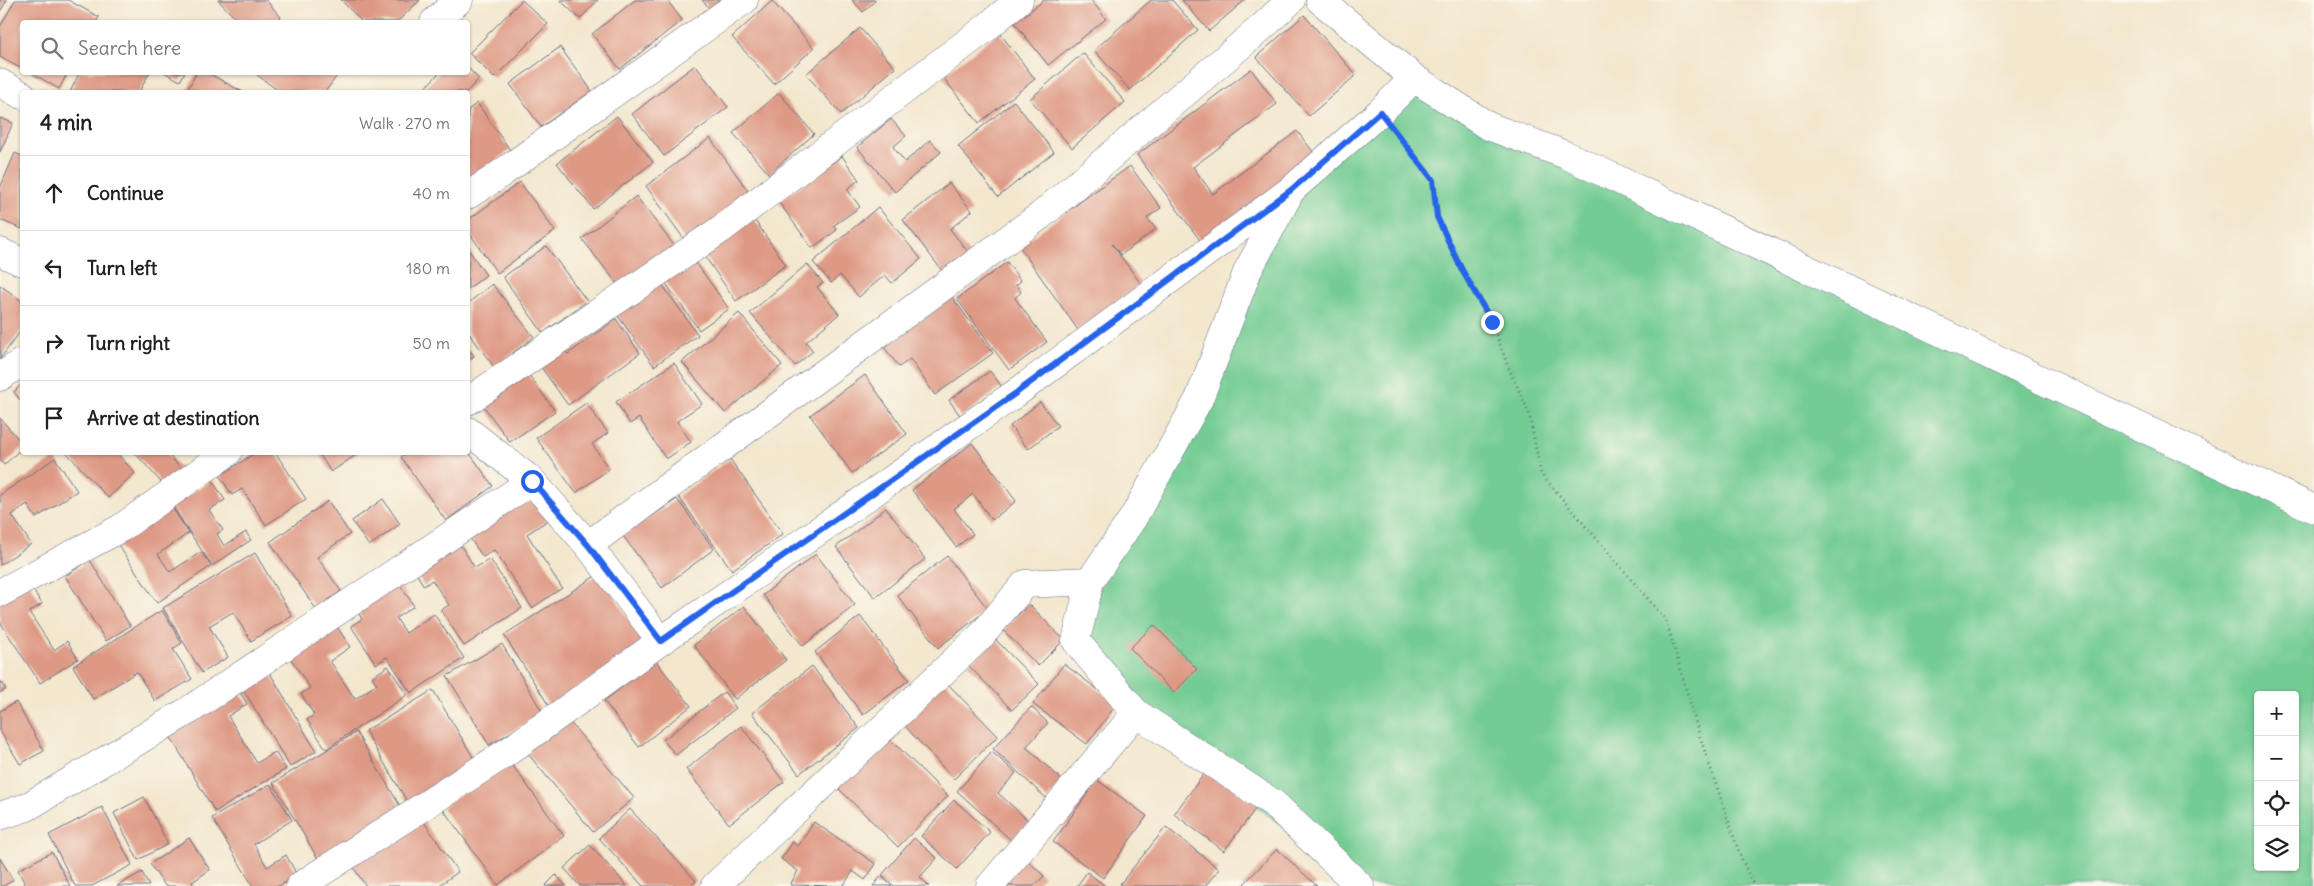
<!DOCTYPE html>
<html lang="en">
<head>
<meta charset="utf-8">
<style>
	body { margin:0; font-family:Delius,sans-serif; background:#f6f6f6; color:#202124 }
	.controls { position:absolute; right:15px; bottom:15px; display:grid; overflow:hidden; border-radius:5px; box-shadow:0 1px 4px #0004 }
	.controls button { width:45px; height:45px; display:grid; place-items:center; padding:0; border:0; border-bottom:1px solid #e0e0e0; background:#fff; color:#202124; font:25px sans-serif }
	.stop { position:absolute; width:15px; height:15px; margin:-11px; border:4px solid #2563eb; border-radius:50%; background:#fff }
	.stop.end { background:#2563eb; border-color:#fff; box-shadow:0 1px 5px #0008 }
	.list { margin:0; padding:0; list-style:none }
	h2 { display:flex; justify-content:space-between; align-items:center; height:65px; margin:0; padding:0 20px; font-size:21px }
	h2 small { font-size:16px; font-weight:400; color:#757577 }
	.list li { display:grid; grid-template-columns:32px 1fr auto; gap:15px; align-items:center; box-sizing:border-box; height:75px; padding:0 20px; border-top:1px solid #e0e0e0 }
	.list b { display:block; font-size:19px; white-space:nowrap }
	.list em { font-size:16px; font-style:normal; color:#757577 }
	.icon { flex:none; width:28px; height:28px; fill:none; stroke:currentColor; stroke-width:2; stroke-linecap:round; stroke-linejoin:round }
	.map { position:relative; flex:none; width:2314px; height:886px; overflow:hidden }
	.search { position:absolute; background:#fff; box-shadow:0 1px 4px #0004; left:20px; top:20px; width:450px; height:55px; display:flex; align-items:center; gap:12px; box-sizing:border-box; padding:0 18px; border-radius:5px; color:#757577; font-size:19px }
	.panel { position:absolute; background:#fff; box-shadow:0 1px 4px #0004; left:20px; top:90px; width:450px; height:365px; border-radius:5px }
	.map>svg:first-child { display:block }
	.green { fill:#73cc93; stroke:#477e78; fill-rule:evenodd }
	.building { fill:#de9984 }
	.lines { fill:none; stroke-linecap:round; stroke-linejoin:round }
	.street-casing { stroke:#676f85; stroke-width:29 }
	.path { stroke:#676f85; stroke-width:3; stroke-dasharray:1 4; stroke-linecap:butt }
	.street { stroke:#fff; stroke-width:28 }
	.route { stroke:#2563eb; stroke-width:6 }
</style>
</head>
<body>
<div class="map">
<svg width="2314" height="886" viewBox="0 0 2314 886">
	<rect width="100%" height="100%" fill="#fbf7ec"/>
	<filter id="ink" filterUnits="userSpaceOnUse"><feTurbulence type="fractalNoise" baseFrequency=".02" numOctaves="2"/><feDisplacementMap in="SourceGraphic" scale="10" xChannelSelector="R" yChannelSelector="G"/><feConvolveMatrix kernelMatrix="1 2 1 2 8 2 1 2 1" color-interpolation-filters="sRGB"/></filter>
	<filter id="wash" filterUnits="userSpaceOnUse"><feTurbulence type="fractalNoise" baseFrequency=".0096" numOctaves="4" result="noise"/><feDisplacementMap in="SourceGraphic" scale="20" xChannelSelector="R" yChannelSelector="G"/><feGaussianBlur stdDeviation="1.12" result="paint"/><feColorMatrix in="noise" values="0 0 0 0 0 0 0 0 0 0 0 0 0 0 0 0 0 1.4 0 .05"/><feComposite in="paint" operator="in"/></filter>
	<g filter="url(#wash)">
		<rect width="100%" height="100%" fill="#f3e7ce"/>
		<path class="green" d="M1414 78 2314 509V886H1360L1136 713 1076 641 1133 518 1291 190ZM2258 695H2295V867H2258Z"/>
		<g id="blocks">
			<g class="building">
				<polygon points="0,0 7,0 0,12"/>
				<polygon points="15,0 68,0 99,17 96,22 22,22 22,69 0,57 0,27"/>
				<polygon points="218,0 266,0 281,17 275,22 239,22"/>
				<polygon points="341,0 420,0 397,22 362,22"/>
				<polygon points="522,0 548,24 494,78 469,53"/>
				<polygon points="560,0 598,0 580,19"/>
				<polygon points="635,0 667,0 682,20 620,69 592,34"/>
				<polygon points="702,0 725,0 713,12"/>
				<polygon points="852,0 876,0 863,12"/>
				<polygon points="1044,0 1091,0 1106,19 1048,65 1015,23"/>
				<polygon points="1151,0 1172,0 1198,30 1130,90 1094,50"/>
				<polygon points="1182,0 1245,0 1209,31"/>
				<polygon points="772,1 814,48 774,84 732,37"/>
				<polygon points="1304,15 1356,75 1309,116 1256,57"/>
				<polygon points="860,28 895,68 841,114 806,74"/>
				<polygon points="999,32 1035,79 979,123 942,76"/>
				<polygon points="560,47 592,91 541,127 510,84"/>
				<polygon points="1083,53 1125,102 1072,148 1030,99"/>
				<polygon points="695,65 728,107 664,156 632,114"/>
				<polygon points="468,68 479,79 466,92 421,92 440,72 468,72"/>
				<polygon points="1251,69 1277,104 1193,167 1213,194 1297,131 1317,157 1202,243 1137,155"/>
				<polygon points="30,72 68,72 59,89"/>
				<polygon points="80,72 150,72 139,92 70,92"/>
				<polygon points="164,72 185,72 180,81"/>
				<polygon points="197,72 206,72 243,92 186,92"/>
				<polygon points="253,72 340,72 325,92 280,92"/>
				<polygon points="779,93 814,134 769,174 733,133"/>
				<polygon points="1014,101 1054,152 998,197 958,146"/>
				<polygon points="477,103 510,150 468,181 468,110"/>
				<polygon points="617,116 653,162 593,209 557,163"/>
				<polygon points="0,118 13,123 0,152"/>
				<polygon points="891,119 906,136 893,147 905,162 930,140 941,152 895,192 857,147"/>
				<polygon points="710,138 754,199 689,246 646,186"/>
				<polygon points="15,153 22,156 22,229 0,220 0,188"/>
				<polygon points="842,156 859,180 847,189 860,207 833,226 837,230 812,248 778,201"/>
				<polygon points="1130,166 1161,208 1147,218 1156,229 1121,255 1112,244 1141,284 1078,330 1019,246"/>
				<polygon points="520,182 555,231 497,273 468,231 468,220"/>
				<polygon points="949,183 972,211 950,229 972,257 947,277 903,220"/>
				<polygon points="636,196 676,248 622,290 582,239"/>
				<polygon points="878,207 921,259 892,283 885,275 859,297 840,275 831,283 813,262"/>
				<polygon points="751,215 786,265 736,301 701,251"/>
				<polygon points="546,246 587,301 543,333 503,277"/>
				<polygon points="468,249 486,275 468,289"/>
				<polygon points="692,257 729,309 699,330 662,278"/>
				<polygon points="1007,262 1021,281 1016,285 1021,292 1015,298 1047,342 1009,370 957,299"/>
				<polygon points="807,264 823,283 817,287 839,314 806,342 813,351 795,366 750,313"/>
				<polygon points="659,280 698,335 654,366 615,312"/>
				<polygon points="492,284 534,337 494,367 468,332 468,303"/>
				<polygon points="0,285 22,301 22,329 0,359"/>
				<polygon points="950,294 993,353 935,395 910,359 899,367 881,343"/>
				<polygon points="739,313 782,365 725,413 682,362"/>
				<polygon points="616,319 640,353 568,405 538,363 562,346 568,354"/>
				<polygon points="468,348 474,356 468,362"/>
				<polygon points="674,363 702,404 677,421 691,442 666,459 639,418 630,424 616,402"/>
				<polygon points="523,367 555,411 510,442 479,400"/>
				<polygon points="990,371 1002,387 961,417 949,400"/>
				<polygon points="865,375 907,434 852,473 810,415"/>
				<polygon points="22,384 22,402 14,392"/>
				<polygon points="1040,402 1058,426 1028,449 1010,426"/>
				<polygon points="586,403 608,433 592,444 609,469 576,493 536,438"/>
				<polygon points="0,418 22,443 22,448 4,465 0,460"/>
				<polygon points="972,443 1016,501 992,520 973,494 954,509 973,534 956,547 912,490"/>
				<polygon points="66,452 116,452 135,473 108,498"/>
				<polygon points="134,452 166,452 187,475 169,491"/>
				<polygon points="256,452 275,452 306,499 266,525 242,489 232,495 220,476"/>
				<polygon points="318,452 360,452 331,472"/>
				<polygon points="407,452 469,452 493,486 446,521 401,457"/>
				<polygon points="55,458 77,491 36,518 27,504 12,515 31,544 0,565 0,495"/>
				<polygon points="730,459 783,534 732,570 678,496"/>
				<polygon points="212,480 225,500 209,510 223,530 217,534 224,546 246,532 251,540 212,566 172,506"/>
				<polygon points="534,494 550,519 527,534 562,588 532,608 494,550 483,557 469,537"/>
				<polygon points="383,499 400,524 369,546 352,521"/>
				<polygon points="677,499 714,549 662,588 623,536"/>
				<polygon points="328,501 350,534 317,557 341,591 316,609 270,542"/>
				<polygon points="171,506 189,533 158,554 170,572 201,552 211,566 157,603 117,543"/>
				<polygon points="886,508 925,559 875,598 836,547"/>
				<polygon points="458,541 475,568 490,559 522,608 464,646 441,610 449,605 432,580 424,586 414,570"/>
				<polygon points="255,553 292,616 251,641 233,612 209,626 228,657 202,673 163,608"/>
				<polygon points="816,554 855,605 803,646 763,595"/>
				<polygon points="947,556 988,609 938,648 897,595"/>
				<polygon points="90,560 130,626 106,641 65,576"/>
				<polygon points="600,573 645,645 549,706 504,635"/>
				<polygon points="398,582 414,606 396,618 406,633 434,614 464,658 411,693 387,657 376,664 351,626 362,619 356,609"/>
				<polygon points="29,583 42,604 29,612 54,650 67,641 78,659 40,683 0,622 0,602"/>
				<polygon points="1029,604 1064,640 1038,666 1003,630"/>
				<polygon points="744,606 786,660 735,699 694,645"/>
				<polygon points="162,610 182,643 173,649 192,679 155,701 137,672 93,699 73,666"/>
				<polygon points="860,616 909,680 863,715 815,652"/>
				<polygon points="336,625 350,647 330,661 355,699 377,684 372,677 388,666 407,695 326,749 307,720 314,715 301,694 310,688 289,656"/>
				<polygon points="1154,625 1197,669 1174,693 1130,648"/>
				<polygon points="995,639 1039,684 1012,710 968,665"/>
				<polygon points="502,644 543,713 489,745 447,676"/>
				<polygon points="656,661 691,706 639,747 604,701"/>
				<polygon points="1064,664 1117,704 1087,744 1033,704"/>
				<polygon points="812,666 859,728 799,774 752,713"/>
				<polygon points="267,668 316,751 290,767 240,684"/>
				<polygon points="0,680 6,689 0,693"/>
				<polygon points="945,681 998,736 954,779 902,723"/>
				<polygon points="238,689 247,704 228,716 257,763 275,752 286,769 215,812 167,731"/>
				<polygon points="433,690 476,762 408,803 365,731"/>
				<polygon points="724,692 736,708 676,755 663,740"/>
				<polygon points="16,702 44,751 20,764 0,731 0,711"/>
				<polygon points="1031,707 1048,723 1026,747 1063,781 1047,799 993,749"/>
				<polygon points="563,714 634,798 593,832 523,748"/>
				<polygon points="741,726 784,782 729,824 686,769"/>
				<polygon points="356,732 403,811 320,862 273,783"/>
				<polygon points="887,736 948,796 898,847 837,787"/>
				<polygon points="992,752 1016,773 998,793 1030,822 1012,841 957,791"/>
				<polygon points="508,759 564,836 498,885 442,808"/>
				<polygon points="1210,766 1259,804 1224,851 1174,814"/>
				<polygon points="1097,780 1147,816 1103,878 1053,842"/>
				<polygon points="270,784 292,820 254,844 267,867 286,855 297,875 279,886 253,886 212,818"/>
				<polygon points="144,797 168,844 138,860 114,813"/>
				<polygon points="954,800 990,832 957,869 921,836"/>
				<polygon points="102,807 132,865 92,886 75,886 49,835"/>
				<polygon points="630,809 696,881 690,886 643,886 599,838"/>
				<polygon points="420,816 458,872 438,886 366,886 351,864"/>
				<polygon points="814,822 876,864 865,880 853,871 843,886 790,885 798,871 781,859 793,842 798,846"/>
				<polygon points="1166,827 1219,869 1205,886 1123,886 1120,884"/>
				<polygon points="189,838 210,870 192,882 194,886 165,886 150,864"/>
				<polygon points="914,838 937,858 920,877 929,886 894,886 882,875"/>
				<polygon points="590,845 627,886 580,886 564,868"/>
				<polygon points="1277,849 1317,886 1242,886"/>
				<polygon points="52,852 70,886 26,886 18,870"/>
				<polygon points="1024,857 1044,876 1034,886 997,886"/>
				<polygon points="0,858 13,880 4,886 0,886"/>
				<polygon points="142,872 149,886 117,886"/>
				<polygon points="1087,872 1105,886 1077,886"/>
				<polygon points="556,875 566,886 545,886"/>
				<polygon points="881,876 892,886 873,886"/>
			</g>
		</g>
	</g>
	<g filter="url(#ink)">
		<use href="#blocks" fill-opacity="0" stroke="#676f85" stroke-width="1"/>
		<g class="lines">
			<defs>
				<g id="street">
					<polyline points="1320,0 1414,78 1488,126 1566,155 2314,509"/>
					<polyline points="434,22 459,0"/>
					<polyline points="0,83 22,95"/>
					<polyline points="468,195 492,180 744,0"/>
					<polyline points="1288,196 1248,270 1199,399 1133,518 1090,581 1076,641 1136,713 1273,803 1360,886"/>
					<polyline points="0,252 22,262"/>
					<polyline points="0,377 22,362"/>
					<polyline points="468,401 720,230 986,28 1019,0"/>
					<polyline points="468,431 532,481 588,545 661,641"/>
					<polyline points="588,545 1040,216 1261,28 1291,0"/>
					<polyline points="0,593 121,528 228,452"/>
					<polyline points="0,816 27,807 188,711 532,481"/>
					<polyline points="300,886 509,751 661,641 1016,393 1291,190 1380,112 1414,78"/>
					<polyline points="715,886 981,636 1025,584 1090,581"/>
					<polyline points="990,886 1136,713"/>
				</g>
			</defs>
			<use href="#street" class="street-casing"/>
			<polyline class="path" points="1399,136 1433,180 1437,217 1462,269 1492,322 1507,364 1529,413 1541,474 1666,620 1700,737 1741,858 1754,886"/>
			<use href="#street" class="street"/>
		</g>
	</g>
	<g class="lines" filter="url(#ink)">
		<polyline class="route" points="532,481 588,545 661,641 1016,393 1291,190 1380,112 1433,180 1437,217 1462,270 1492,322"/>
	</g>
</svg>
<div class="controls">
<button>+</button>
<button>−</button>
<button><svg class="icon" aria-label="locate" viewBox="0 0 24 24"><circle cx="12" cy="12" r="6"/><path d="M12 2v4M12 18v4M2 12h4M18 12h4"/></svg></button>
<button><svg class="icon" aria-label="layers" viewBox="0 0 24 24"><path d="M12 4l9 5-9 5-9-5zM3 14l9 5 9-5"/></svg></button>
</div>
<div class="stop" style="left:532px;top:481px"></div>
<div class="stop end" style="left:1492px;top:322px"></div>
<div class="search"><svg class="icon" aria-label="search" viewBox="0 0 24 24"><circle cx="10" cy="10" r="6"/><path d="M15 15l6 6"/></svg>Search here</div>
<section class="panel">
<h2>4 min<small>Walk · 270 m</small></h2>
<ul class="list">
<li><svg class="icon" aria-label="ahead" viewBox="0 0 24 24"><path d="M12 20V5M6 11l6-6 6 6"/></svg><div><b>Continue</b></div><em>40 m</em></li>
<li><svg class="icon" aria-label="left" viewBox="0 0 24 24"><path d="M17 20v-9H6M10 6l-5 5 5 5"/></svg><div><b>Turn left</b></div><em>180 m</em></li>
<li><svg class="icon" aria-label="right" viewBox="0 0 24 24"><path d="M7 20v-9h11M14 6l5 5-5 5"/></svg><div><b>Turn right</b></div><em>50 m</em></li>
<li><svg class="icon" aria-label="arrive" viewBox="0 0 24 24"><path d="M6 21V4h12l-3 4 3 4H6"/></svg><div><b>Arrive at destination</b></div></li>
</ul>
</section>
</div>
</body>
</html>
